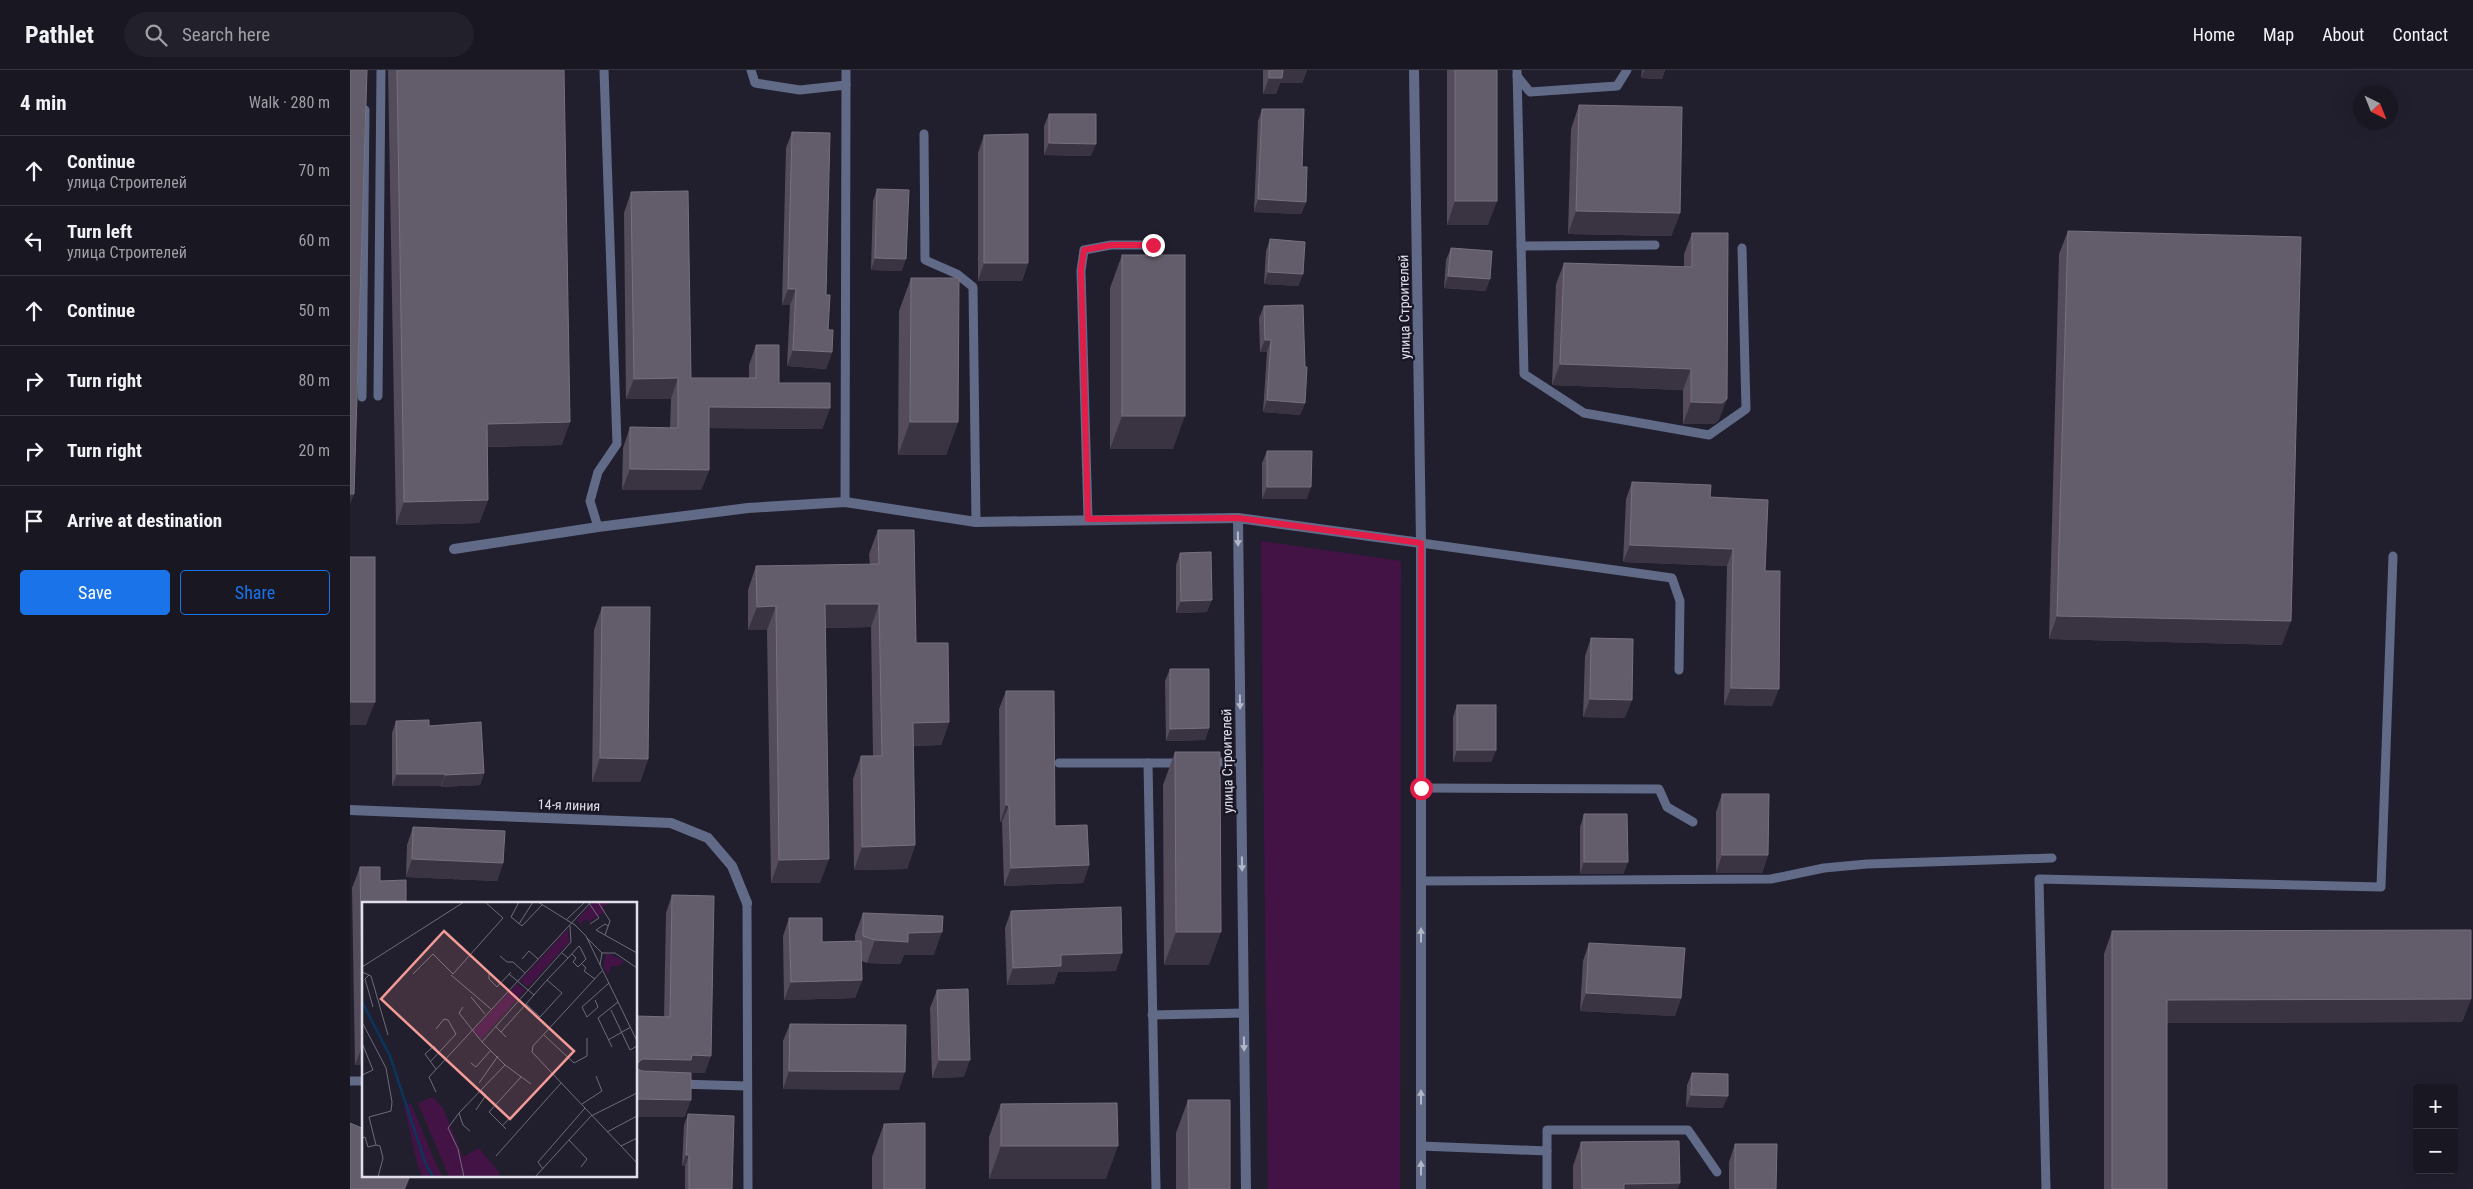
<!DOCTYPE html>
<html lang="en">
<head>
<meta charset="utf-8">
<style>
	body { margin:0; font-family:"Roboto Condensed",sans-serif; background:#22202a; color:#f1f3f6 }
	.controls { position:absolute; right:15px; bottom:15px; display:grid; overflow:hidden; border-radius:5px; box-shadow:0 5px 20px #0002 }
	.controls button { width:45px; height:45px; display:grid; place-items:center; padding:0; border:0; border-bottom:1px solid #373640; background:#191722; color:#f1f3f6; font:25px sans-serif }
	.compass { position:absolute; left:2003px; top:15px; width:45px; height:45px; border-radius:50%; background:#191722; box-shadow:0 5px 20px #0002; rotate:137deg }
	.stop { position:absolute; width:15px; height:15px; margin:-11px; border:4px solid #e11d48; border-radius:50%; background:#fff }
	.stop.end { background:#e11d48; border-color:#fff; box-shadow:0 1px 5px #0008 }
	.list { margin:0; padding:0; list-style:none }
	h2 { display:flex; justify-content:space-between; align-items:center; height:65px; margin:0; padding:0 20px; font-size:21px }
	h2 small { font-size:16px; font-weight:400; color:#9f9fa5 }
	.list li { display:grid; grid-template-columns:32px 1fr auto; gap:15px; align-items:center; box-sizing:border-box; height:70px; padding:0 20px; border-top:1px solid #373640 }
	.list b { display:block; font-size:19px; white-space:nowrap }
	.list p { margin:0; font-size:16px; white-space:nowrap; color:#9f9fa5 }
	.list em { font-size:16px; font-style:normal; color:#9f9fa5 }
	.actions { display:flex; gap:10px; padding:15px 20px }
	.actions a { flex:1; padding:11px 0; border:1px solid #1a73e8; border-radius:5px; text-align:center; font-size:18px; color:#1a73e8 }
	.actions .main { background:#1a73e8; color:#fff }
	.icon { flex:none; width:28px; height:28px; fill:none; stroke:currentColor; stroke-width:2; stroke-linecap:round; stroke-linejoin:round }
	.map { position:relative; flex:none; width:2123px; height:1119px; overflow:hidden }
	header { display:flex; align-items:center; gap:30px; box-sizing:border-box; height:70px; padding:0 25px; background:#191722; border-bottom:1px solid #373640 }
	header strong { font-size:24px }
	nav { display:flex; gap:28px; margin-inline-start:auto; font-size:18px }
	.search { width:350px; height:45px; background:#22202a; display:flex; align-items:center; gap:12px; box-sizing:border-box; padding:0 18px; border-radius:28px; color:#9f9fa5; font-size:19px }
	main { display:flex }
	aside { flex:1; background:#191722 }
	.map>svg:first-child { display:block }
	.green { fill:#441346 }
	.lines { fill:none; stroke-linecap:round; stroke-linejoin:round }
	.service { stroke:#616b88; stroke-width:9 }
	.minor { stroke:#616b88; stroke-width:10 }
	.wall { fill:#544c5b }
	.shaded-wall { fill:#393342 }
	.building { fill:#635c6a; stroke:#77717e }
	.oneway { fill:#b4b7c8 }
	.route { stroke:#e11d48; stroke-width:6 }
	.labels { text-anchor:middle; stroke-width:4.5; stroke-linejoin:round; paint-order:stroke }
	.street-label { font-size:14px; fill:#e1e0ea; stroke:#181624 }
	.inset-river { fill:none; stroke:#0b355e; stroke-width:2.5 }
	.inset-road { fill:none; stroke:#6e6c79; stroke-width:1 }
	.view { fill:#f59b97; fill-opacity:0.15; stroke:#f59b97; stroke-width:2.5 }
	.inset-edge { fill:none; stroke:#e1e0ea; stroke-width:2.5 }
</style>
</head>
<body>
<header>
<strong>Pathlet</strong>
<div class="search"><svg class="icon" aria-label="search" viewBox="0 0 24 24"><circle cx="10" cy="10" r="6"/><path d="M15 15l6 6"/></svg>Search here</div>
<nav><a>Home</a><a>Map</a><a>About</a><a>Contact</a></nav>
</header>
<main>
<aside>
<h2>4 min<small>Walk · 280 m</small></h2>
<ul class="list">
<li><svg class="icon" aria-label="ahead" viewBox="0 0 24 24"><path d="M12 20V5M6 11l6-6 6 6"/></svg><div><b>Continue</b><p>улица Строителей</p></div><em>70 m</em></li>
<li><svg class="icon" aria-label="left" viewBox="0 0 24 24"><path d="M17 20v-9H6M10 6l-5 5 5 5"/></svg><div><b>Turn left</b><p>улица Строителей</p></div><em>60 m</em></li>
<li><svg class="icon" aria-label="ahead" viewBox="0 0 24 24"><path d="M12 20V5M6 11l6-6 6 6"/></svg><div><b>Continue</b></div><em>50 m</em></li>
<li><svg class="icon" aria-label="right" viewBox="0 0 24 24"><path d="M7 20v-9h11M14 6l5 5-5 5"/></svg><div><b>Turn right</b></div><em>80 m</em></li>
<li><svg class="icon" aria-label="right" viewBox="0 0 24 24"><path d="M7 20v-9h11M14 6l5 5-5 5"/></svg><div><b>Turn right</b></div><em>20 m</em></li>
<li><svg class="icon" aria-label="arrive" viewBox="0 0 24 24"><path d="M6 21V4h12l-3 4 3 4H6"/></svg><div><b>Arrive at destination</b></div></li>
</ul>
<div class="actions"><a class="main">Save</a><a>Share</a></div>
</aside>
<div class="map">
<svg width="2123" height="1119" viewBox="0 0 2123 1119">
	<rect width="100%" height="100%" fill="#211f2e"/>
	<polygon class="green" points="911,471 1051,491 1050,1119 918,1119"/>
	<g class="lines">
		<g class="service">
			<polyline points="401,0 405,13 450,20 496,15 495,432"/>
			<polyline points="1167,0 1174,304 1234,343 1359,365 1396,339 1392,178"/>
			<polyline points="1167,6 1180,22 1267,16 1277,0"/>
			<polyline points="496,15 496,0"/>
			<polyline points="574,64 575,190 607,204 623,217 626,452"/>
			<polyline points="1171,176 1305,175"/>
			<polyline points="28,326 31,0"/>
			<polyline points="12,327 15,40"/>
			<polyline points="738,449 731,201 734,180 761,175 803,175"/>
			<polyline points="248,457 240,431 248,402 267,374 254,0"/>
			<polyline points="1071,473 1322,508 1330,531 1329,600"/>
			<polyline points="859,692 891,692"/>
			<polyline points="709,693 833,693"/>
			<polyline points="798,693 806,1119"/>
			<polyline points="1071,718 1309,719 1317,737 1343,752"/>
			<polyline points="1071,811 1421,809 1474,798 1517,794 1702,788"/>
			<polyline points="397,833 398,1119"/>
			<polyline points="802,945 894,943"/>
			<polyline points="0,1011 14,1011"/>
			<polyline points="329,1014 397,1016"/>
			<polyline points="1071,1076 1197,1081"/>
			<polyline points="1197,1119 1197,1060 1338,1060 1367,1102"/>
			<polyline points="1696,1119 1689,809 2031,817 2043,486"/>
		</g>
		<g class="minor">
			<polyline points="1064,0 1071,473 1071,1119"/>
			<polyline points="104,479 248,457 398,438 495,432 626,452 888,448"/>
			<polyline points="0,740 321,753 358,768 382,796 397,833"/>
			<polyline points="896,1119 888,448 1071,473"/>
		</g>
	</g>
	<g class="wall">
		<polygon points="38,0 214,0 212,375 137,377 138,430 129,453 46,455"/>
		<polygon points="913,0 957,0 952,13 930,13 926,24 913,24"/>
		<polygon points="1097,0 1147,0 1138,155 1097,155"/>
		<polygon points="1292,0 1315,0 1312,9 1291,8"/>
		<polygon points="1229,35 1330,143 1321,166 1218,164 1221,59"/>
		<polygon points="912,39 952,97 956,132 951,144 904,142 908,51"/>
		<polygon points="699,44 741,86 694,85 694,56"/>
		<polygon points="442,62 476,225 478,260 482,282 476,299 437,296 440,235 432,235 436,78"/>
		<polygon points="634,65 678,193 672,211 628,211 628,83"/>
		<polygon points="527,119 552,201 521,200 523,131"/>
		<polygon points="281,122 341,308 399,308 399,295 406,275 429,313 480,338 472,359 359,358 359,400 351,420 272,420 273,378 280,357 320,358 321,329 276,329 274,143"/>
		<polygon points="1718,161 1932,575 1699,569 1709,184"/>
		<polygon points="1342,163 1369,350 1364,354 1333,354 1333,320 1202,315 1206,214 1214,193 1334,197 1334,184"/>
		<polygon points="920,169 953,204 948,216 914,214 916,181"/>
		<polygon points="1101,178 1136,221 1094,218 1096,190"/>
		<polygon points="772,185 823,379 760,379 760,218"/>
		<polygon points="561,208 608,352 596,385 548,385 549,241"/>
		<polygon points="914,236 955,297 955,333 950,345 913,342 917,282 910,282 909,248"/>
		<polygon points="917,381 957,429 912,429 912,393"/>
		<polygon points="1282,412 1360,427 1415,501 1422,636 1374,635 1377,496 1273,492 1276,429"/>
		<polygon points="528,460 566,573 599,652 591,675 563,676 565,775 557,799 504,800 503,709 511,686 523,686 521,557 475,558 470,813 421,813 417,560 398,560 398,520 406,496 520,495 519,484"/>
		<polygon points="830,483 857,542 826,543 826,495"/>
		<polygon points="252,537 298,689 290,712 242,712 244,560"/>
		<polygon points="1241,568 1275,648 1233,647 1235,586"/>
		<polygon points="820,599 859,658 855,670 816,671 815,611"/>
		<polygon points="656,621 705,756 739,795 733,813 654,816 652,752 650,752 649,639"/>
		<polygon points="1107,635 1146,680 1141,692 1103,692 1103,647"/>
		<polygon points="46,651 79,656 134,703 130,715 91,717 91,716 42,716 42,663"/>
		<polygon points="825,682 859,895 814,895 813,715"/>
		<polygon points="1372,724 1418,785 1412,803 1366,803 1366,742"/>
		<polygon points="1234,744 1278,792 1273,804 1230,804 1230,757"/>
		<polygon points="63,757 153,793 147,811 56,807 57,775"/>
		<polygon points="10,797 30,811 14,995 5,995 2,818"/>
		<polygon points="322,825 355,1003 341,1003 335,1047 314,947 316,843"/>
		<polygon points="661,841 766,901 708,902 704,914 657,915 655,858"/>
		<polygon points="513,843 584,885 554,885 550,894 517,893 512,891 512,910 505,928 434,930 433,866 439,848 472,872 505,871 505,865"/>
		<polygon points="1762,861 2121,929 2112,952 1817,953 1817,1119 1754,1119 1754,884"/>
		<polygon points="1239,873 1331,928 1325,946 1230,941 1233,891"/>
		<polygon points="587,920 614,1007 582,1008 580,938"/>
		<polygon points="440,954 549,1020 433,1019 433,971"/>
		<polygon points="1342,1003 1373,1038 1336,1037 1337,1015"/>
		<polygon points="838,1030 880,1119 826,1119 826,1063"/>
		<polygon points="651,1034 756,1109 639,1109 639,1067"/>
		<polygon points="338,1044 382,1112 382,1119 335,1119 335,1096 332,1096 334,1055"/>
		<polygon points="534,1054 575,1119 522,1119 522,1087"/>
		<polygon points="1231,1072 1330,1113 1327,1119 1223,1119 1223,1096"/>
		<polygon points="1385,1074 1426,1119 1379,1119 1379,1092"/>
	</g>
	<g class="shaded-wall">
		<polygon points="932,0 957,0 952,13 930,13 926,24 913,24 919,8"/>
		<polygon points="1294,0 1315,0 1312,9 1291,8"/>
		<polygon points="699,73 746,74 741,86 694,85"/>
		<polygon points="908,129 956,132 951,144 904,142"/>
		<polygon points="1105,131 1147,131 1138,155 1097,155"/>
		<polygon points="1226,141 1330,143 1321,166 1218,164"/>
		<polygon points="525,188 556,189 552,201 521,200"/>
		<polygon points="634,193 678,193 672,211 628,211"/>
		<polygon points="918,202 953,204 948,216 914,214"/>
		<polygon points="1098,206 1140,209 1136,221 1094,218"/>
		<polygon points="438,219 446,219 440,235 432,235"/>
		<polygon points="915,270 921,270 917,282 910,282"/>
		<polygon points="443,280 482,282 476,299 437,296"/>
		<polygon points="1210,294 1341,299 1333,320 1202,315"/>
		<polygon points="328,308 321,329 276,329 284,309"/>
		<polygon points="1377,329 1369,350 1364,354 1333,354 1341,332"/>
		<polygon points="917,330 955,333 950,345 913,342"/>
		<polygon points="359,337 480,338 472,359 352,358"/>
		<polygon points="772,346 835,346 823,379 760,379"/>
		<polygon points="220,352 212,375 128,377 137,354"/>
		<polygon points="560,352 608,352 596,385 548,385"/>
		<polygon points="280,399 359,400 351,420 272,420"/>
		<polygon points="917,417 961,417 957,429 912,429"/>
		<polygon points="0,424 4,424 0,435"/>
		<polygon points="138,430 129,453 46,455 54,432"/>
		<polygon points="1280,475 1383,479 1377,496 1273,492"/>
		<polygon points="862,530 857,542 826,543 831,531"/>
		<polygon points="475,534 529,534 521,557 467,558"/>
		<polygon points="426,536 417,560 398,560 407,537"/>
		<polygon points="1707,546 1941,551 1932,575 1699,569"/>
		<polygon points="1381,618 1429,619 1422,636 1374,635"/>
		<polygon points="1240,629 1282,630 1275,648 1233,647"/>
		<polygon points="0,632 25,632 16,655 0,655"/>
		<polygon points="599,652 591,675 554,676 563,653"/>
		<polygon points="859,658 855,670 816,671 820,659"/>
		<polygon points="1107,680 1146,680 1141,692 1103,692"/>
		<polygon points="250,688 298,689 290,712 242,712"/>
		<polygon points="134,703 130,715 91,717 95,705"/>
		<polygon points="47,704 95,704 91,716 42,716"/>
		<polygon points="656,735 659,735 652,752 650,752"/>
		<polygon points="565,775 557,799 504,800 512,777"/>
		<polygon points="1372,785 1418,785 1412,803 1366,803"/>
		<polygon points="62,789 153,793 147,811 56,807"/>
		<polygon points="479,789 470,813 421,813 429,790"/>
		<polygon points="1234,792 1278,792 1273,804 1230,804"/>
		<polygon points="739,795 733,813 654,816 661,798"/>
		<polygon points="592,862 584,885 554,885 550,894 517,893 525,870 558,863"/>
		<polygon points="826,862 871,862 859,895 814,895"/>
		<polygon points="772,883 766,901 708,902 704,914 657,915 663,898 711,885"/>
		<polygon points="512,910 505,928 434,930 441,912"/>
		<polygon points="1236,923 1331,928 1325,946 1230,941"/>
		<polygon points="2121,929 2112,952 1808,953 1817,930"/>
		<polygon points="13,974 14,974 14,995 5,995"/>
		<polygon points="342,985 361,986 355,1003 337,1003 286,1007 286,995 292,989"/>
		<polygon points="589,990 620,990 614,1007 582,1008"/>
		<polygon points="439,1001 555,1002 549,1020 433,1019"/>
		<polygon points="1341,1025 1378,1026 1373,1038 1336,1037"/>
		<polygon points="286,1029 341,1030 335,1047 286,1047"/>
		<polygon points="651,1076 768,1076 756,1109 639,1109"/>
		<polygon points="336,1085 339,1085 335,1096 332,1096"/>
		<polygon points="60,1105 61,1105 56,1119 54,1119"/>
		<polygon points="1330,1113 1327,1119 1272,1119 1274,1114"/>
	</g>
	<g class="building">
		<polygon points="0,0 17,0 4,424 0,424"/>
		<polygon points="47,0 214,0 220,352 137,354 138,430 54,432"/>
		<polygon points="919,0 933,0 932,8 919,8"/>
		<rect x="1105" y="0" width="42" height="131"/>
		<polygon points="1229,35 1332,37 1330,143 1226,141"/>
		<polygon points="912,39 954,39 952,97 957,97 956,132 908,129"/>
		<polygon points="699,44 746,44 746,74 699,73"/>
		<polygon points="442,62 480,63 476,225 480,225 478,260 483,260 482,282 443,280 446,219 438,219"/>
		<polygon points="678,64 678,193 634,193 634,65"/>
		<polygon points="527,119 559,120 556,189 525,188"/>
		<polygon points="338,121 341,308 406,308 406,275 429,275 429,313 480,313 480,338 359,337 359,400 280,399 280,357 328,358 328,308 284,309 281,122"/>
		<polygon points="1718,161 1951,167 1941,551 1707,546"/>
		<polygon points="1342,163 1378,163 1377,329 1372,333 1341,332 1341,299 1210,294 1214,193 1342,197"/>
		<polygon points="920,169 955,172 953,204 918,202"/>
		<polygon points="1101,178 1142,181 1140,209 1098,206"/>
		<rect x="772" y="185" width="63" height="161"/>
		<polygon points="561,208 609,208 608,352 560,352"/>
		<polygon points="953,235 955,297 957,297 955,333 917,330 921,270 915,270 914,236"/>
		<polygon points="917,381 962,381 961,417 917,417"/>
		<polygon points="1282,412 1361,415 1360,427 1418,430 1415,501 1430,501 1429,619 1381,618 1383,479 1280,475"/>
		<polygon points="528,460 564,460 566,573 598,573 599,652 563,653 565,775 512,777 511,686 532,686 529,534 475,534 479,789 429,790 426,536 407,537 406,496 529,494"/>
		<polygon points="861,482 862,530 831,531 830,483"/>
		<rect x="0" y="487" width="25" height="145"/>
		<polygon points="252,537 300,537 298,689 250,688"/>
		<polygon points="1241,568 1283,569 1282,630 1240,629"/>
		<polygon points="820,599 859,599 859,658 820,659"/>
		<polygon points="656,621 704,621 705,756 737,755 739,795 661,798 659,735 656,735"/>
		<rect x="1107" y="635" width="39" height="45"/>
		<polygon points="79,650 79,656 131,652 134,703 95,705 95,704 47,704 46,651"/>
		<polygon points="825,682 870,682 871,862 826,862"/>
		<polygon points="1372,724 1419,724 1418,785 1372,785"/>
		<polygon points="1234,744 1277,744 1278,792 1234,792"/>
		<polygon points="63,757 155,761 153,793 62,789"/>
		<polygon points="10,797 30,797 30,811 56,810 56,833 14,833 14,974 13,974"/>
		<polygon points="322,825 364,826 361,986 342,985 341,990 292,989 286,995 287,999 292,1001 341,1003 341,1030 286,1029 286,946 320,947"/>
		<polygon points="771,837 772,883 711,885 711,896 663,898 661,841"/>
		<polygon points="513,843 593,846 592,862 558,863 558,872 525,870 513,866"/>
		<polygon points="439,848 472,848 472,872 511,871 512,910 441,912"/>
		<polygon points="2121,860 2121,929 1817,930 1817,1119 1762,1119 1762,861"/>
		<polygon points="1239,873 1335,878 1331,928 1236,923"/>
		<polygon points="618,919 620,990 589,990 587,920"/>
		<polygon points="440,954 556,955 555,1002 439,1001"/>
		<polygon points="1342,1003 1378,1004 1378,1026 1341,1025"/>
		<polygon points="838,1030 880,1030 880,1119 839,1119"/>
		<polygon points="767,1033 768,1076 651,1076 651,1034"/>
		<polygon points="338,1044 384,1046 382,1119 339,1119 339,1085 336,1085"/>
		<polygon points="0,1053 14,1059 14,1105 60,1105 54,1119 0,1119"/>
		<polygon points="575,1053 575,1119 534,1119 534,1054"/>
		<polygon points="1329,1071 1330,1113 1274,1114 1274,1119 1232,1119 1231,1072"/>
		<polygon points="1385,1074 1427,1074 1426,1119 1385,1119"/>
	</g>
	<defs><path id="oneway-solid" d="M-6-.8H1V-3.2L6.5 0L1 3.2V.8H-6Z" transform="scale(1.25)"/></defs>
	<g class="oneway">
		<use href="#oneway-solid" transform="translate(888 469) rotate(89)"/>
		<use href="#oneway-solid" transform="translate(890 632) rotate(89)"/>
		<use href="#oneway-solid" transform="translate(892 794) rotate(89)"/>
		<use href="#oneway-solid" transform="translate(1071 865) rotate(-90)"/>
		<use href="#oneway-solid" transform="translate(894 974) rotate(89)"/>
		<use href="#oneway-solid" transform="translate(1071 1027) rotate(-90)"/>
		<use href="#oneway-solid" transform="translate(1071 1098) rotate(-90)"/>
	</g>
	<g class="lines">
		<polyline class="route" points="803,175 761,175 734,180 731,200 738,449 888,448 1071,473 1071,718"/>
	</g>
	<g class="labels">
		<g class="street-label">
			<text transform="translate(1054 237) rotate(-91)" y="5">улица Строителей</text>
			<text transform="translate(877 691) rotate(-91)" y="5">улица Строителей</text>
			<text transform="translate(219 735) rotate(2)" y="5">14-я линия</text>
		</g>
	</g>
	<g transform="translate(12 832)">
		<rect width="275" height="275" fill="#211f2e"/>
		<path d="M231 0H249L241 5 243 10 226 20 224 17 219 20 221 26 215 18ZM206 27 207 40 166 85 158 79ZM245 51 262 59 257 64H249L246 73 241 63ZM155 82 163 88 119 137 112 128ZM71 195 81 206 101 255 117 246 137 270V275H87L56 201ZM49 202 74 262 81 275H61L56 265 42 203Z" fill="#441346"/>
		<path class="inset-river" d="M0 100 28 154 64 263 71 275"/>
		<path class="inset-road" d="M157 0 149 15 160 24 180 3M176 0 213 23 224 34 275 139M236 0 248 19 243 33M227 1 237 16 228 22M204 18 223 0M157 22 171 0M246 24 243 22 234 28 275 51M225 36 240 51 238 63M200 51 206 56 217 44 218 45 224 57 216 65 211 60 214 56 210 52M240 51H253L275 66M138 54 145 60H151L163 71M160 57 167 49 176 57M220 62 224 66 222 69 233 77M0 65 102 0M240 69 171 144 170 150 275 261M0 70 9 74 26 133M51 72 71 52 91 72 141 16 123 0M127 72V77L135 85 149 70M147 72 172 93M7 73 3 77 11 105M89 73 129 107M185 78 200 91 178 115 164 102ZM185 78 206 56M109 95 123 112M233 98 236 105 225 115 220 105 247 81M101 105 97 111 120 140 209 40 208 24M249 108 268 148 275 144M0 120 24 166 30 200 29 209 7 215 14 243 6 245 3 235 0 236M133 124 144 135M139 130 164 102M182 133 212 161 225 154V136M246 138 269 125M120 140 143 163 169 182M0 141 11 168 0 173M250 145 236 116 256 100M69 159 94 132 86 118 82 117 74 127M109 161 114 165 129 148M74 167 63 152 72 144 77 151M117 181 136 154M74 190 67 175 229 0M220 202 240 189 234 174M114 208 124 193 119 188 143 163M97 211 86 226 96 247 102 275M140 224 166 197M144 227 127 210 159 175M108 229 101 223 97 211 119 188M245 230 275 214M207 238 225 257 219 265M14 243 18 244 21 256 16 275M259 244 275 236M134 254 199 181M181 267 176 260 223 206M173 275 229 214 275 191"/>
		<path class="view" d="M82 29 212 149 148 217 19 97Z"/>
		<rect width="275" height="275" class="inset-edge"/>
	</g>
</svg>
<div class="controls">
<button>+</button>
<button>−</button>
</div>
<svg class="compass" viewBox="-18 -18 36 36"><path d="M0-13l5 13h-10z" fill="#e53935"/><path d="M0 13l5-13h-10z" fill="#9f9fa5"/></svg>
<div class="stop" style="left:1071px;top:718px"></div>
<div class="stop end" style="left:803px;top:175px"></div>
</div>
</main>
</body>
</html>
